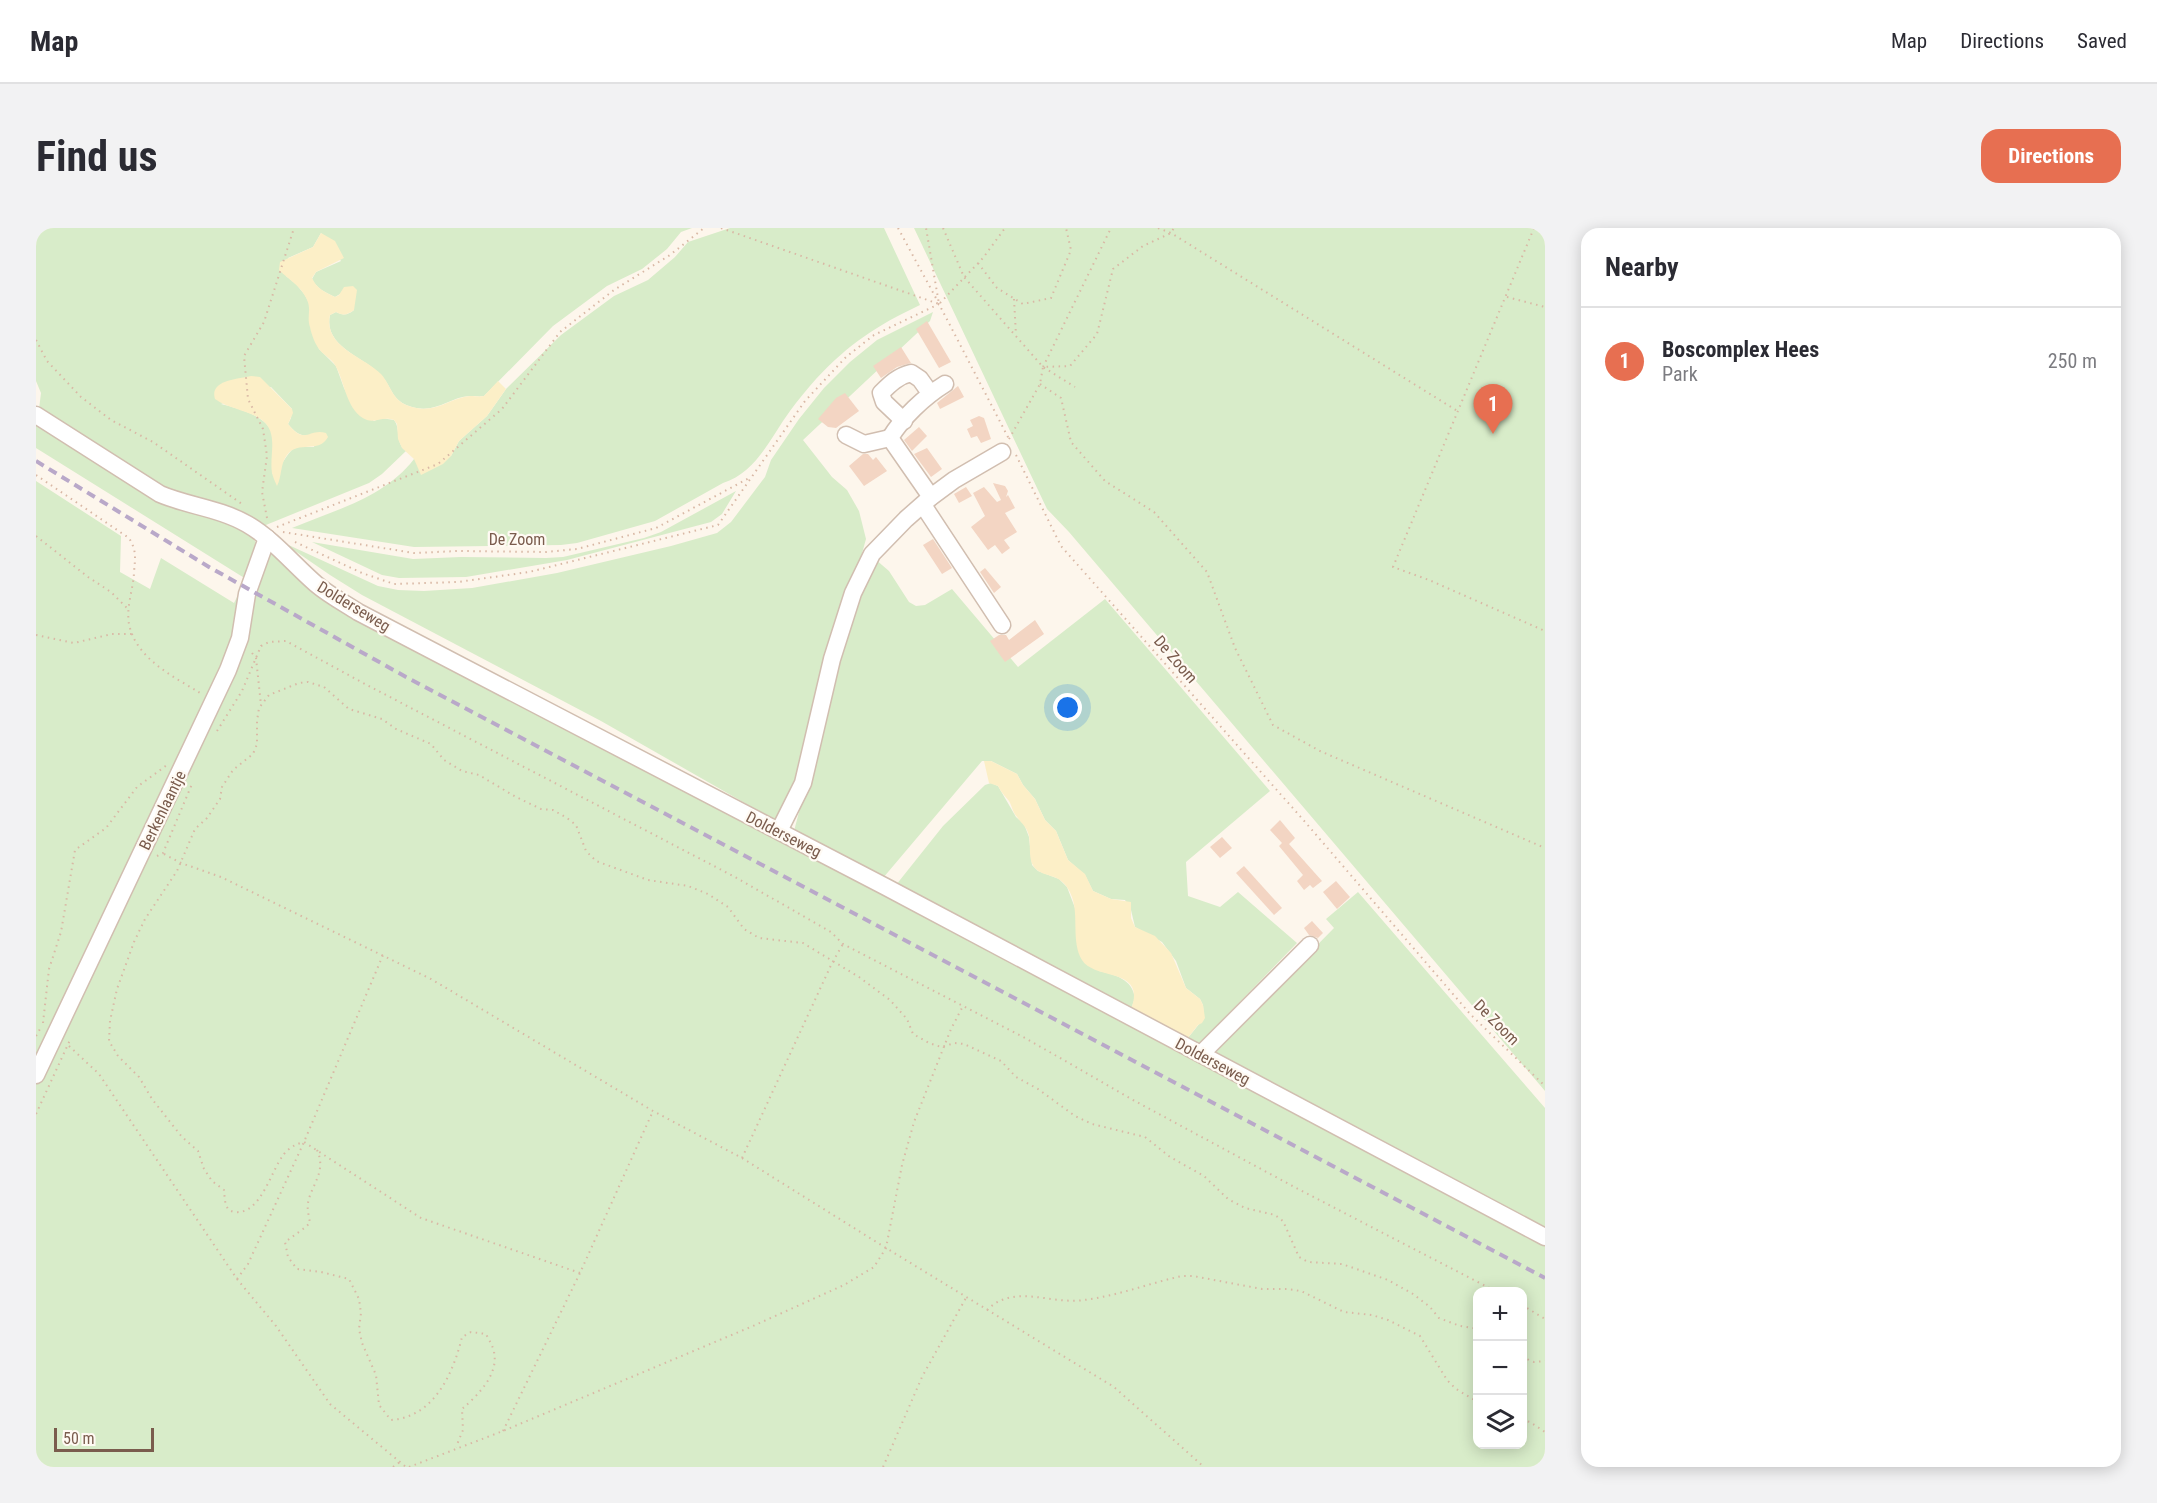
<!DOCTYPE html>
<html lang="en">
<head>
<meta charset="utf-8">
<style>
	body { margin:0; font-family:"Roboto Condensed",sans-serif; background:#f2f2f3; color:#2b2b33 }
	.controls { position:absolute; right:18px; bottom:18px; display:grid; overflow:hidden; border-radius:12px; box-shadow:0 3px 15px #0003 }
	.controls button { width:54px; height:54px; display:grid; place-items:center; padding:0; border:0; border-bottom:2px solid #e1e1e2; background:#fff; color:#2b2b33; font:30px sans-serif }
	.scale { position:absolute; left:18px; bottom:15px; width:100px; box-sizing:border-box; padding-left:6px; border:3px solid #7a5c4d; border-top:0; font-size:16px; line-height:21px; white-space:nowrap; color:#7a5c4d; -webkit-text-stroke:4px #fffaf3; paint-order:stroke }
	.you { position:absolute; left:1032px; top:480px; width:21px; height:21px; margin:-15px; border:4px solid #fff; border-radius:50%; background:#1a73e8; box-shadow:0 0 0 9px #1a73e833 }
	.badge { display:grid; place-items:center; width:39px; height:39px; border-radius:50%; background:#e76f51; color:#fff; font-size:20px; font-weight:700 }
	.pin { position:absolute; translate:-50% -50px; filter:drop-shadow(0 2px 3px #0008) }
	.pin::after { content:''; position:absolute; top:32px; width:21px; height:18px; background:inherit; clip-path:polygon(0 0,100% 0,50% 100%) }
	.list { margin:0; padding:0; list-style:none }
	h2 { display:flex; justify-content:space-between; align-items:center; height:78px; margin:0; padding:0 24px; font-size:26px }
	h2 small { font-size:20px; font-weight:400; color:#7c7c81 }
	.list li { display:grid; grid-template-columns:39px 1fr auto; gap:18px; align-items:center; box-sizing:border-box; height:108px; padding:0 24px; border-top:2px solid #e1e1e2 }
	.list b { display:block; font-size:22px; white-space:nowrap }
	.list p { margin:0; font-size:20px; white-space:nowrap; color:#7c7c81 }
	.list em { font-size:20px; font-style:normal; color:#7c7c81 }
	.icon { flex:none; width:33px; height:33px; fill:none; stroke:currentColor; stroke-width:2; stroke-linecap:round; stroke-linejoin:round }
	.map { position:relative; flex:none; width:1509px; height:1239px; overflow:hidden; border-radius:18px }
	header { display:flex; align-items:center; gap:36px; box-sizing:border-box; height:84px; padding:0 30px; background:#fff; border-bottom:2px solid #e1e1e2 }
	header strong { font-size:28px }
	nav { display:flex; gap:33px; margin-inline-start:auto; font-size:21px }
	.intro { display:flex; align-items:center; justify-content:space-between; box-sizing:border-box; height:144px; padding:0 36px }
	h1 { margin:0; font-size:42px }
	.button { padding:15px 27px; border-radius:18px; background:#e76f51; color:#fff; font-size:21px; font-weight:700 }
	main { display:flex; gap:36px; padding:0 36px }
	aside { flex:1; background:#fff; border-radius:18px; box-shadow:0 3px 15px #0003 }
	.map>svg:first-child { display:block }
	.green { fill:#d8ecc9; fill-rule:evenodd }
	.sand { fill:#fcefc7 }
	.building { fill:#f3d5c3 }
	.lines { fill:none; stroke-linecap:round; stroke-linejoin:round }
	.minor-casing { stroke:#d1beb0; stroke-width:19 }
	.path { stroke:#d9b8a5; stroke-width:2; stroke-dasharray:1.5 4.5; stroke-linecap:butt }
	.minor { stroke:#fff; stroke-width:16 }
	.rail { stroke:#b9a8c9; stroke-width:4; stroke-dasharray:9 6; stroke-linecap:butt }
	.labels { text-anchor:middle; stroke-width:4.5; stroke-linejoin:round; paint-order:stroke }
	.street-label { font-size:16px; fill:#7a5c4d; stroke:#fffaf3 }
</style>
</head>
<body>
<header>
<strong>Map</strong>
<nav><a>Map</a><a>Directions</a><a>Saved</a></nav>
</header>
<div class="intro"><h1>Find us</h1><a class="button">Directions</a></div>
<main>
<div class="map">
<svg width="1509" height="1239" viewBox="0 0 1509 1239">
	<rect width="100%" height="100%" fill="#fdf6ec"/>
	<g class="green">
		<path d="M0 0H656L645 4 631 21 606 41 571 58 517 98 448 168C443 169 439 168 434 168 413 169 400 186 376 179 355 173 357 160 345 147 329 129 287 119 294 87L300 84C307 88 312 87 318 82L304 66 299 69C289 64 281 61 276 51L280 44 305 33 285 5 277 19 252 30 250 48 260 56 269 67 275 79 273 90 283 121 300 138 308 160 318 179 338 193 345 190 358 192C365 201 359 215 370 223L346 246 333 255 225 299 127 260 3 181 5 165 0 153ZM235 159 256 181 255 190 252 196C260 206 268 211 280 205L278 219H259C249 227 247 238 236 246 236 236 239 210 235 202 227 187 201 180 185 176Z"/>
		<path d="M694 0H848L884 77C840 98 814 115 780 151 771 161 762 172 754 183 734 210 721 244 687 255L619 293 541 315 525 317 378 319 256 300C299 282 348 270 378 231L415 228 423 213 451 188 470 161 525 107 578 68 612 52 639 29 652 14Z"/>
		<polygon points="878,0 1509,0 1509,863 1033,304 1011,281"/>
		<polygon points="897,84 894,93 767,212 796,249 811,262 823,283 830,311 773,516 744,595 565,493 326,367 294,347 246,314 342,358 362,362 388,363 436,360 521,345 635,318 681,305 695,294 729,249 735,232 763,191 788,160 814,134 841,112"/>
		<path d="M0 192 120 271 210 300 221 316 239 325 279 361 1509 1015V1239H0V253L85 308 84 344 114 361 125 330 198 375 210 351 0 220ZM1442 1064H1486V1216H1442Z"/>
		<polygon points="700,263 686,286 675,294 531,332 430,349 363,350 346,347 276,314 377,331 425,329 510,330 527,329 608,310 625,304"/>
		<polygon points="839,331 853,343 873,374 880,378 889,377 916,361 982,439 1069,371 1234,563 1150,634 1152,668 1184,679 1202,664 1261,715 1162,817 1151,811 1168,790 1167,777 1164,771 1150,760 1140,733 1126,714 1099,699 1095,682 1089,672 1075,671 1057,663 1049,647 1032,632 1020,603 1009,592 999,571 987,557 981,546 955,533 946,533 847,650 758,603 813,394"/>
		<path d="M955 555 962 558 980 589 988 596 993 609 996 637 1002 643 1023 651 1031 659 1063 743C1080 747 1096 751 1099 770L1095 781 860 657 907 598 949 557Z"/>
		<polygon points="1322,664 1509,880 1509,1002 1176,824 1298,700 1290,691"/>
	</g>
	<g class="sand">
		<path d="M285 5 299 13 308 30 280 44 276 50C281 61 289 64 299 69L303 67 308 59 317 58 321 62 318 82C311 87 307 88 300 84L294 87C287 119 329 129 345 146 357 160 355 173 376 179 400 186 413 170 434 168 439 168 443 169 448 168L462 153 470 161 451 188 423 213 415 228 407 236 385 247 378 231 366 220 362 211 361 196 358 192C347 188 339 195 331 192 310 184 309 153 299 137 295 130 287 127 283 121 279 116 275 105 274 99 270 87 277 81 269 68 263 57 252 51 243 42L244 34 277 19Z"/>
		<path d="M215 148 224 149 256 181 257 185 252 196C270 218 272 200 290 205L292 209C283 226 262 212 251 227 244 236 246 248 241 258 239 254 237 249 236 245 233 227 243 205 226 192 212 182 193 181 179 171 173 152 202 151 215 148Z"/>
		<path d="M948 533H955L981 546 987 557 999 571 1009 592 1020 603 1032 632 1049 646 1057 663 1075 671 1095 674V690L1099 699 1119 708 1135 725 1150 760 1164 771 1167 777 1169 790 1166 795 1162 797 1151 811 1095 781C1111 739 1059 753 1046 732 1035 714 1043 688 1036 669 1026 642 1009 652 998 639 992 631 995 618 993 608 991 599 986 596 981 589 977 585 976 578 973 573 969 568 965 564 962 558L953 555Z"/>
	</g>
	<g class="building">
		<polygon points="891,93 915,134 903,140 880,101"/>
		<polygon points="865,119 875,135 861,139 845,150 837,138"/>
		<polygon points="922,158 928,169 904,181 901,175"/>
		<polygon points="809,165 823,183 800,200 792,199 782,191 800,170"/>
		<polygon points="943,188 948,190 955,211 945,215 941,208 935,210 931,201 937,198 934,192"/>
		<polygon points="883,199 891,208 876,223 868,212"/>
		<polygon points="891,220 906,241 895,249 878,226"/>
		<polygon points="827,226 832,226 837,232 840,229 851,243 828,258 813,238"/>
		<polygon points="957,255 969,258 972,263 970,269 972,267 979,280 969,285 981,304 968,312 974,320 966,326 959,317 952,322 935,299 949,288 937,265 948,259 961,274 965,272"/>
		<polygon points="930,259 936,268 923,275 918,266"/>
		<polygon points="897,311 916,340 906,346 887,317"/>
		<polygon points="949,340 965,359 958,365 944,344"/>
		<polygon points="999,392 1008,406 969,434 954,413 963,407 970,407 973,412"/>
		<polygon points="1244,592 1259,610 1253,616 1286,653 1277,660 1274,657 1268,662 1261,653 1267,647 1243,618 1246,615 1234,602"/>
		<polygon points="1186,609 1196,620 1184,630 1174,619"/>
		<polygon points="1208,638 1246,680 1238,687 1200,645"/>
		<polygon points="1300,653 1314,669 1301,681 1287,664"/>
		<polygon points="1276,693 1287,705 1282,710 1273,707 1268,700"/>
	</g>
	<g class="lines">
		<defs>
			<g id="minor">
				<path d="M0 187 124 266C152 278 183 280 211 296 237 311 257 336 280 356 293 367 308 375 322 384L850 659 1509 1009"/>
				<path d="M868 193 848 174 845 165C854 156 862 148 875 145L884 151 894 165"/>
				<polyline points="810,207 828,216 854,210"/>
				<path d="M895 269 854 210C866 190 888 169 909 156"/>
				<polyline points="887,277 966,397"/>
				<polyline points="743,603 767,555 796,431 817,365 836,326 870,291 895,269 918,252 966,224"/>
				<polyline points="1165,826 1274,717"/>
				<polyline points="0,847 192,442 204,410 211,366 231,310"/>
			</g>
		</defs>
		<use href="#minor" class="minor-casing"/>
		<g class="path">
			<polyline points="685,0 903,76 890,0"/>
			<polyline points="862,0 901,72"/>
			<polyline points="907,0 928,49 1007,139 1039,159"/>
			<polyline points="1122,0 1135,5 1423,184"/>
			<polyline points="1498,0 1357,339 1393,352 1509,403"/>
			<polyline points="942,35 961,60 987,76 1015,70 1035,22 1030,0"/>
			<polyline points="1471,69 1509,79"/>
			<polyline points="978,71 980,107"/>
			<polyline points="904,75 947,30 969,0"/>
			<polyline points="0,112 11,133 45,169 75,192 117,214 206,276"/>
			<polyline points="1007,139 1075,0"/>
			<polyline points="1004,156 1025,170 1035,214 1069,253 1118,284 1171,344 1199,420 1237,497 1284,523 1509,620"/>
			<polyline points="973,211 1004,156 1007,139 1034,138 1061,106 1077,41 1107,18 1135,5 1138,0"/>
			<polyline points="980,227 1025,318 1270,595 1435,787 1509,858"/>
			<path d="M0 247 93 310C101 323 99 330 98 345 97 362 90 379 93 396 100 431 137 448 164 465"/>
			<polyline points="231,290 226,264 231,228 227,201 212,171 208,128 228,94 258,0"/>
			<polyline points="241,299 402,236 466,181 524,104 578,62 634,27 668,0"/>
			<polyline points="247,304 378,325 422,323 510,324 541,321 620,300 715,249"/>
			<polyline points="0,308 52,349 75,364 93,382"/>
			<polyline points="259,314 326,345 358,356 422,354 493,344 682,297 769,173 810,129 838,107 903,76 973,211"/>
			<polyline points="0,407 38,415 76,406 97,406"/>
			<polyline points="216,425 220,430 225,477"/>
			<polyline points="181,503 206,463 225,418 233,414 250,413 329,456 699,649 795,704 807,716 991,811 1097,872 1264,962 1461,1064"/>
			<polyline points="128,626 145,635 185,649 395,751 617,883 706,930 850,1020 1078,1159 1168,1239"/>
			<polyline points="121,628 127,625 156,556"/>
			<polyline points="7,795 13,741 25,704 39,622 70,600 101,559 131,537"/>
			<polyline points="0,808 4,801"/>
			<polyline points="33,818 63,846 201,1051 240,1098 294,1176 370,1239"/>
			<polyline points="0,886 34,812"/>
			<path d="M281 922C291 944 275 957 272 975 271 981 273 989 274 995L267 1001 249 1014 252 1029 261 1041 285 1044 313 1051 323 1071 325 1085 323 1101 326 1115 340 1147 343 1177 355 1192C398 1189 417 1146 426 1109L435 1104 450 1106C453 1112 457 1118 458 1124 463 1147 441 1168 426 1181L427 1202 420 1219"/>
			<polyline points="706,930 796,735 807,716"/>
			<path d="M544 1045 385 990 268 914C260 916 254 919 248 926 235 942 225 987 199 984 188 983 189 971 188 962L176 953 168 941 162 923 146 909 116 871 103 849 82 828 73 813 74 793 81 761 98 714 109 691 141 643 159 601 171 590 184 571 186 559 197 542 217 526 221 516V493L223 480 233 467 263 455 272 454 288 459 313 481 346 491 360 501 395 516 408 532 426 543 443 547 480 569 505 581 517 582 531 590 540 597 550 623 560 633 612 652 652 658 672 666 692 679 708 701 723 710 767 715 823 749 854 772 871 791 877 806 893 815 905 819 919 815 928 816 965 833 980 849 1002 861 1039 888 1056 896 1109 909 1134 929 1168 948 1192 971 1209 980 1239 987 1247 993 1263 1029 1272 1034 1306 1036 1352 1052 1377 1066 1394 1079 1403 1090 1424 1098 1442 1101"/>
			<polyline points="201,1051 212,1036 268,914 347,727"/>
			<polyline points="1486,1077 1509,1091"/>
			<path d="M951 1082C978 1055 1015 1077 1048 1072 1081 1068 1114 1055 1146 1048H1157L1226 1061H1251L1265 1063 1308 1084 1336 1087 1352 1092 1384 1108 1411 1152 1420 1161 1442 1174"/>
			<polyline points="1486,1129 1498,1134 1509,1133"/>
			<polyline points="1486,1192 1494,1194 1509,1204"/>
			<polyline points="467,1203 544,1045 617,883"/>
			<polyline points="357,1239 364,1234"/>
			<polyline points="373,1239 467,1203 717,1098 808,1057 838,1039 850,1020 866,937 878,894 915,801 927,778"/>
			<polyline points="847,1239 886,1149 931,1068"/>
		</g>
		<use href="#minor" class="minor"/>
		<polyline class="rail" points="0,233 173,339 370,449 1509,1050"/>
	</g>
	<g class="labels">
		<g class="street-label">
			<text x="481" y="317">De Zoom</text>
			<text transform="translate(318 378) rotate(31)" y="6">Dolderseweg</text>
			<text transform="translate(1140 431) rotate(49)" y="6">De Zoom</text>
			<text transform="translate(126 582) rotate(-64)" y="6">Berkenlaantje</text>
			<text transform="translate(748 606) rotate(27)" y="6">Dolderseweg</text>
			<text transform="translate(1461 794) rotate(45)" y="6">De Zoom</text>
			<text transform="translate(1177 833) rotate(28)" y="6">Dolderseweg</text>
		</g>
	</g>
</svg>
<div class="controls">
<button>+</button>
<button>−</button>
<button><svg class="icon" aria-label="layers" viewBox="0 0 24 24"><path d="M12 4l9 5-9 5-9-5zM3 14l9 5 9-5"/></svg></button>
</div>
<div class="scale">50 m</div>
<div class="you"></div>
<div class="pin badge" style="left:1457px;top:206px">1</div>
</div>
<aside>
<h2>Nearby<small></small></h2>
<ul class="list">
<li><span class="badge">1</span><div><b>Boscomplex Hees</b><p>Park</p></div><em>250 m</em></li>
</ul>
</aside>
</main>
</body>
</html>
